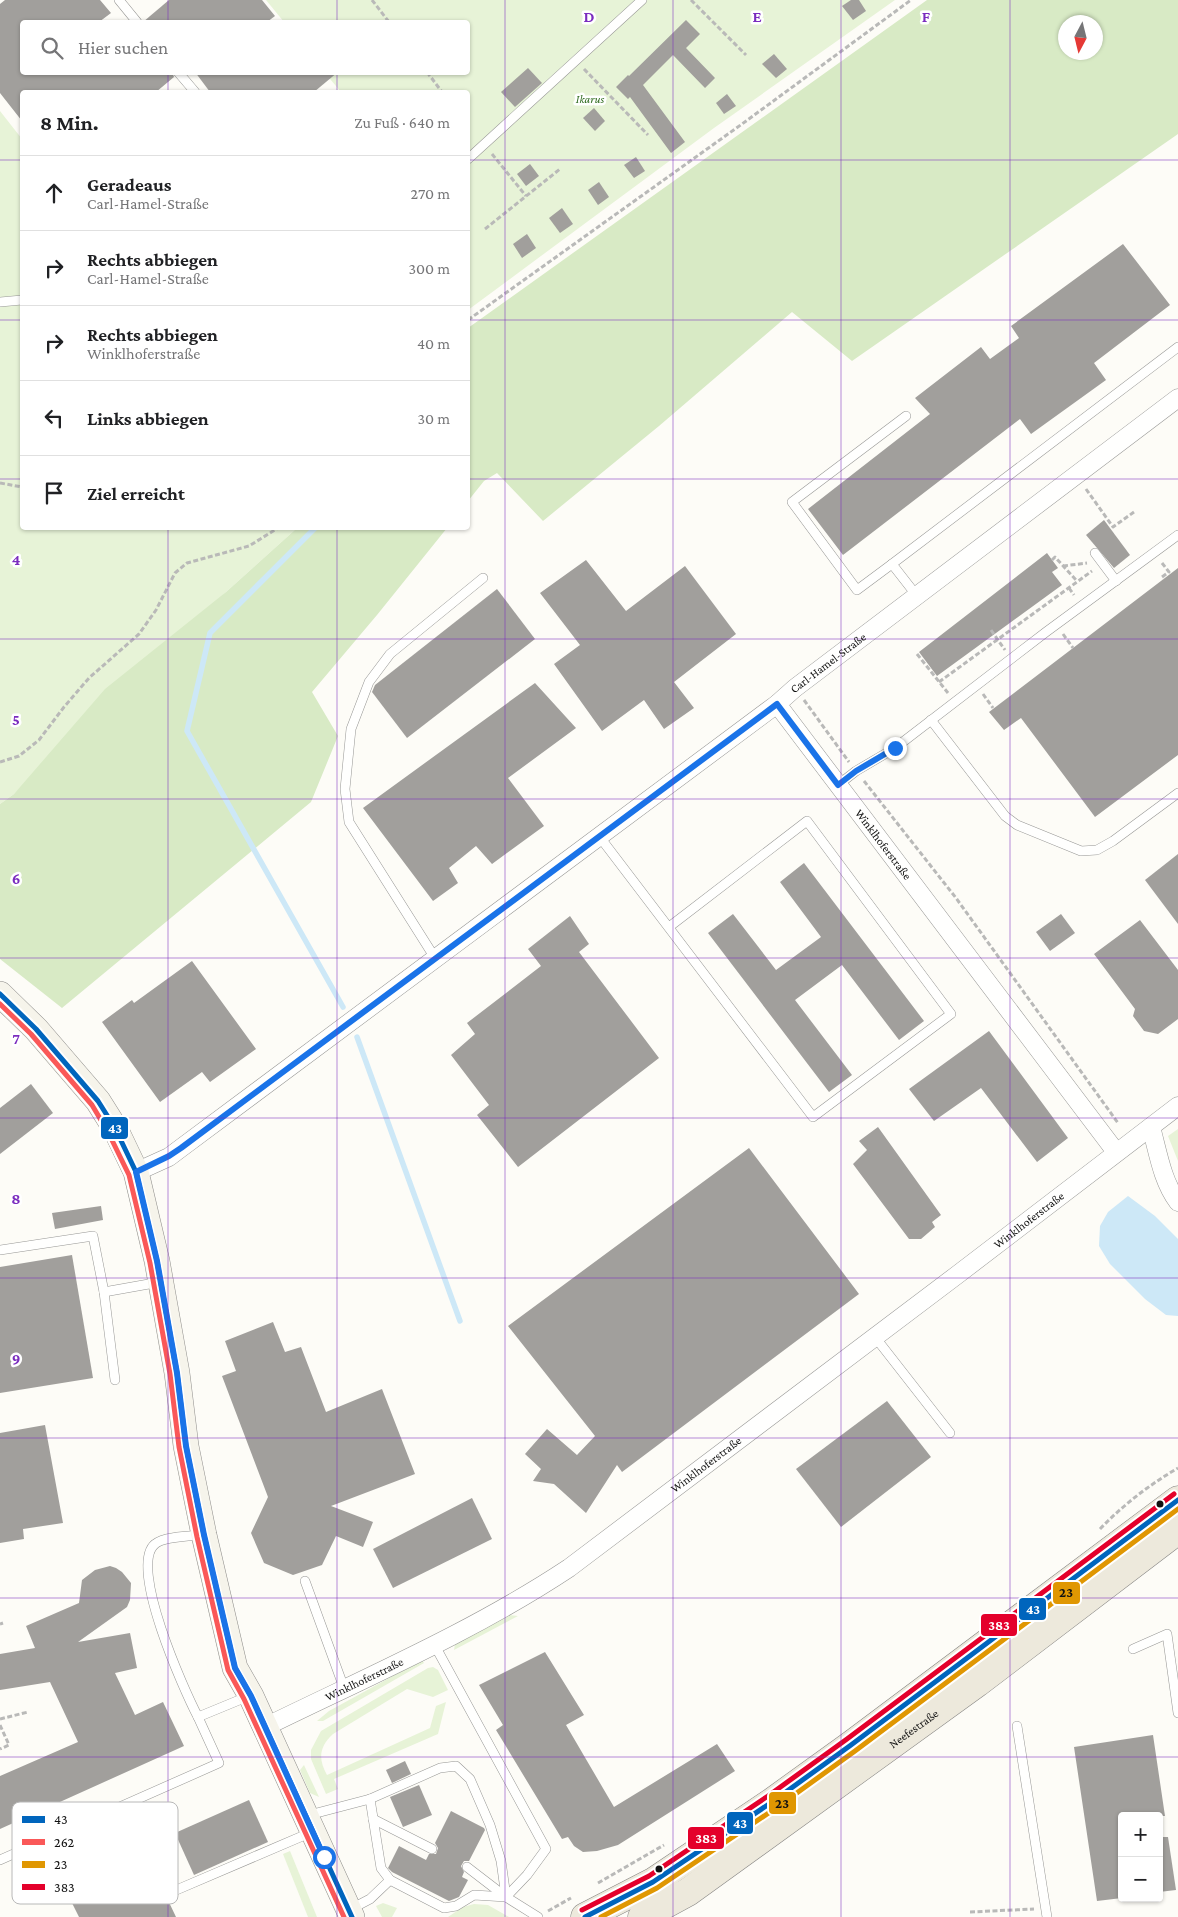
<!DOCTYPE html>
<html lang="de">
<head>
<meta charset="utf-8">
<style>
	body { margin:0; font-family:"Crimson Pro",serif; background:#f6f6f6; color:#202124 }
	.controls { position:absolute; right:15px; bottom:15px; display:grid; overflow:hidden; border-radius:5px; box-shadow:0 1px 4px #0004 }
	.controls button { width:45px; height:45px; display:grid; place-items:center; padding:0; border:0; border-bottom:1px solid #e0e0e0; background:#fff; color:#202124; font:25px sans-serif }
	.compass { position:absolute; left:1058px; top:15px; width:45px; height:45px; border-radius:50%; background:#fff; box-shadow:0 1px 4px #0004; rotate:187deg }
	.stop { position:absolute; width:15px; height:15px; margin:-11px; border:4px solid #1a73e8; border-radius:50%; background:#fff }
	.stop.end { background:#1a73e8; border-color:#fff; box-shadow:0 1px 5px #0008 }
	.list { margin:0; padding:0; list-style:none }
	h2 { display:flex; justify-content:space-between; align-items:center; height:65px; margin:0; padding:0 20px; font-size:21px }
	h2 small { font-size:16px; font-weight:400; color:#757577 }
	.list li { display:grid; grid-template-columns:32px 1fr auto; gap:15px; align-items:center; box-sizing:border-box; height:75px; padding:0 20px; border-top:1px solid #e0e0e0 }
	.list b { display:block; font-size:19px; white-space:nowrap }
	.list p { margin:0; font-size:16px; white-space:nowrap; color:#757577 }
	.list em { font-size:16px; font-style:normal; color:#757577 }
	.icon { flex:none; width:28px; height:28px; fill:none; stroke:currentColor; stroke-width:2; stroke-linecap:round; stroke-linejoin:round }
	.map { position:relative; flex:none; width:1178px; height:1917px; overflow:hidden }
	.search { position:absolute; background:#fff; box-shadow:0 1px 4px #0004; left:20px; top:20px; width:450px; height:55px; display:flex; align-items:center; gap:12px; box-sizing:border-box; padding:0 18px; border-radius:5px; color:#757577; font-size:19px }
	.panel { position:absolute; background:#fff; box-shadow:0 1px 4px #0004; left:20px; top:90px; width:450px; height:440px; border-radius:5px }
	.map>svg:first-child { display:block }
	.green { fill:#e7f3d7 }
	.forest { fill:#d8eac5; fill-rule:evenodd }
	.water { fill:#cde8f7 }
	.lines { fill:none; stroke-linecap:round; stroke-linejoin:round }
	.stream { stroke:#cde8f7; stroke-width:5.5 }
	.building { fill:#a19f9c }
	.lane-casing { stroke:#979795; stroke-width:10 }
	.street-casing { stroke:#979795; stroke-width:19 }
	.secondary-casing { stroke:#8e8d8b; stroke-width:26 }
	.primary-casing { stroke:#858482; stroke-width:29 }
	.path { stroke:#b9b9b8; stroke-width:3; stroke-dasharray:5 2.5; stroke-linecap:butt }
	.lane { stroke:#fffffe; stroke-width:9 }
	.street { stroke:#fffffe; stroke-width:18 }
	.secondary { stroke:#f6f4eb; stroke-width:25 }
	.primary { stroke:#ede9dc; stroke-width:28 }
	.bus-1-casing { stroke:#fff; stroke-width:9 }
	.bus-2-casing { stroke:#fff; stroke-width:9 }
	.bus-3-casing { stroke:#fff; stroke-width:9 }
	.bus-4-casing { stroke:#fff; stroke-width:9 }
	.bus-1 { stroke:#0065bd; stroke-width:5 }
	.bus-2 { stroke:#fa5858; stroke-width:5 }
	.bus-3 { stroke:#e09702; stroke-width:5 }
	.bus-4 { stroke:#e4002b; stroke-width:5 }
	.route { stroke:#1a73e8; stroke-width:6 }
	.grid { fill:none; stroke:#7b2cbf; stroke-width:1; stroke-opacity:0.55 }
	.bus-dot { fill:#111; stroke:#fff; stroke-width:2 }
	.labels { text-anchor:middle; stroke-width:5; stroke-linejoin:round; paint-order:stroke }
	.park-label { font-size:12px; font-style:italic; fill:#2f6b1f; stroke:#fff }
	.street-label { font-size:12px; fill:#111; stroke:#fff }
	.key { fill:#fff; stroke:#b8b8b8; stroke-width:1 }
	.key-label { font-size:14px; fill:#111 }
	.grid-label { font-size:16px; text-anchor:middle; font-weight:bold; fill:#7b2cbf; stroke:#fff; stroke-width:5; stroke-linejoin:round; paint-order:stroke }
	.line-badge { stroke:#fff; stroke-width:2 }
	.badge-label { font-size:14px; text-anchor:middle; font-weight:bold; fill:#fff }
	.pale-badge-label { font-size:14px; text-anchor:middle; font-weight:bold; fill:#111 }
</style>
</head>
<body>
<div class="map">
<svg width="1178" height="1917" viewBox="0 0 1178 1917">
	<rect width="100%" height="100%" fill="#fdfcf7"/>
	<g class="green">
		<polygon points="266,0 895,0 714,128 468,310 468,92 341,92 325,73 468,72 468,22 284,22"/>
		<polygon points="0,111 22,139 22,528 297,528 226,592 14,794 0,804"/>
		<polygon points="1178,1129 1178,1161 1168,1136"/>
		<polygon points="509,1615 518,1616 454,1650 455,1644"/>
		<polygon points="422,1660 424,1663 323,1721 317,1721 329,1711"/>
		<path d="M433 1667 438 1670 448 1690 433 1697 407 1689 333 1734C319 1747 318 1759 327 1775L430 1728 436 1706 446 1702 438 1734 334 1779 338 1789 326 1794 311 1759V1750L321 1731 428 1668Z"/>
		<polygon points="304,1765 319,1797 310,1793 300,1770"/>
		<polygon points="290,1851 317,1917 308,1917 283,1854"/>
		<polygon points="383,1903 397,1908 392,1917 382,1917 376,1906"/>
		<polygon points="474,1904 488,1905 509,1917 448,1917 463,1907"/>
	</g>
	<g class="forest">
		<path d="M927 0H1178V134L852 361 792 312 659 426 543 521 497 473 484 481 468 501V328ZM1066 22H1096V52H1066Z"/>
		<polygon points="297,528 447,528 377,615 312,692 338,736 311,802 62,1008 0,959 0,804 14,794 105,689 226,592"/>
	</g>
	<polygon class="water" points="1128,1196 1155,1216 1178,1239 1178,1316 1166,1315 1145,1299 1110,1264 1099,1246 1100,1226 1108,1212"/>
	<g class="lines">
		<g class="stream">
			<polyline points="315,528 210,633 187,731 343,1007"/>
			<polyline points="357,1037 460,1321"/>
		</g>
	</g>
	<g class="building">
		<polygon points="5,0 100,0 111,13 99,22 22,22 22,72 172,72 174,77 156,92 22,92 22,121 0,93 0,4"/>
		<polygon points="169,0 262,0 275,16 267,22 143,22"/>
		<polygon points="851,0 859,0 866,11 853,20 842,6"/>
		<polygon points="686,20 700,34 686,48 715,78 705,88 673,55 643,85 685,142 671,153 630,97 628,99 616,87 628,75 629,76"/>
		<polygon points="774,54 787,69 776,78 762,64"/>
		<polygon points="528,68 542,83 515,107 501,92"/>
		<polygon points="195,72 338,72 314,92 210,92"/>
		<polygon points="727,94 736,106 724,114 716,103"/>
		<polygon points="594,108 605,121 595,131 583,118"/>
		<polygon points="636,157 645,171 634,178 624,165"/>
		<polygon points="530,164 539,176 526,186 517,174"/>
		<polygon points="599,182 609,197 598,205 588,190"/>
		<polygon points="562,208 573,224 560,233 549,218"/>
		<polygon points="527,234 536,248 522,258 513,244"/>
		<polygon points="1123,244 1170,305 1094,363 1106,380 1031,434 1020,419 843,555 808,509 930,414 915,398 981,347 990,359 1019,338 1011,326"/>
		<polygon points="1104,520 1130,555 1114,568 1086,535"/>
		<polygon points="1047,553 1058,568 1052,572 1062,585 937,676 919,652"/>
		<polygon points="586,560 626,611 685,566 736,634 674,682 694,708 664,729 644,700 602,731 554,664 580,645 540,593"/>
		<polygon points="1178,568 1178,755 1095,817 1021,718 1004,730 989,712"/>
		<polygon points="497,589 535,639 407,738 372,692 375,685"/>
		<polygon points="535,683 576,728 508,778 544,826 492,864 476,846 449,868 458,883 433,901 363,808"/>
		<polygon points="1178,854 1178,924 1145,880"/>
		<polygon points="804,863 924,1021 899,1040 842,965 795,1000 852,1075 829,1092 708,933 733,914 776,970 821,937 780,882"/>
		<polygon points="1061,914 1075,933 1050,951 1036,932"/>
		<polygon points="570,916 589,944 579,952 659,1058 518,1167 477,1115 489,1105 451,1055 475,1034 467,1023 541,966 528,949"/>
		<polygon points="1140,920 1178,970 1178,1019 1158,1034 1144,1031 1133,1016 1135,1009 1094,954"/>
		<polygon points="192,961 256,1049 210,1082 202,1072 160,1102 102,1022 132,1000 134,1003"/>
		<polygon points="989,1031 1068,1138 1037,1162 981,1088 934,1121 909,1089"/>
		<polygon points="31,1084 53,1113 0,1154 0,1108"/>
		<polygon points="878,1127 941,1215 932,1222 935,1227 921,1239 909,1239 853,1164 867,1150 859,1141"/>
		<polygon points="749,1148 859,1294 622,1472 617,1465 586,1513 554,1484 533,1481 541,1469 525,1454 547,1429 577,1455 595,1436 508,1326"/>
		<polygon points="101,1206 103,1220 55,1229 52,1213"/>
		<polygon points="72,1255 93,1378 0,1393 0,1267"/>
		<polygon points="273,1322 285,1352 301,1347 326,1412 382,1389 415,1474 331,1506 373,1522 363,1547 336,1536 322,1565 293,1575 264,1563 251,1533 268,1497 222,1376 236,1371 225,1341"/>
		<polygon points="887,1401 931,1457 841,1527 796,1469"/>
		<polygon points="45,1425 63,1523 23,1529 24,1539 0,1543 0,1433"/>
		<polygon points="472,1498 492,1539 393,1588 373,1549"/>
		<polygon points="110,1566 116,1568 122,1572 131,1583 130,1600 127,1607 78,1642 130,1633 137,1668 115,1673 135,1715 163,1702 184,1746 0,1829 0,1776 78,1742 50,1682 0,1690 0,1654 35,1648 26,1626 79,1603 82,1580 95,1570"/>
		<polygon points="545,1652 584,1715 566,1725 614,1807 717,1744 735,1771 618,1845 597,1851 583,1852 574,1846 568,1837 562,1839 496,1730 503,1725 479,1685"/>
		<polygon points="1153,1735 1165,1816 1122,1816 1122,1898 1097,1901 1074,1747"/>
		<polygon points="405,1761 411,1774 392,1783 386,1770"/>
		<polygon points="419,1785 432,1815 403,1827 390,1797"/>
		<polygon points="249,1800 268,1842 194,1875 175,1833"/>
		<polygon points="451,1811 484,1828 485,1830 469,1861 464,1861 461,1866 464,1872 462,1877 468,1880 459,1897 449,1901 392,1872 388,1868 399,1846 426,1860 429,1854 436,1854 438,1848 435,1843"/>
		<polygon points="1159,1837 1168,1837 1176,1890 1159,1892"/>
		<polygon points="155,1873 176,1917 79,1917 70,1899 118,1879 122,1888"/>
	</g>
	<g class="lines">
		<defs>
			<g id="lane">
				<polyline points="119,0 137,22"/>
				<polyline points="178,72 195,92"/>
				<polyline points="468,159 642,0"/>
				<polyline points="0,302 22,300"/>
				<polyline points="1095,553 1116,581"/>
				<polyline points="892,564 857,590 792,502 906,416"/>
				<polyline points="917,596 892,564 1178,347"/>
				<polyline points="931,720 1005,816 1017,825 1081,851 1097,850 1113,841 1178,793"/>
				<polyline points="838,785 856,771 895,748 1046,632 1178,535"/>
				<polyline points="599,836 813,1117 951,1014 807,821 669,927"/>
				<polyline points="435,958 349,822 345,789 351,729 369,682 390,654 483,578"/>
				<polyline points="0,1250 93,1236 104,1292 115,1380"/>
				<polyline points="104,1292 160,1282"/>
				<polyline points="875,1337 950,1433"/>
				<path d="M203 1535C192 1536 164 1536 155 1544 128 1566 184 1690 198 1717L249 1696"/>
				<polyline points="305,1581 344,1688"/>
				<polyline points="1133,1649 1167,1634 1178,1713"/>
				<polyline points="1017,1726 1047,1917"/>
				<polyline points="309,1815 370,1799 440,1768 456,1766 470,1779 490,1825 501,1861 506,1897 538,1917"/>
				<polyline points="373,1819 432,1849"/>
				<polyline points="0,1860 219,1763 198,1717"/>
				<polyline points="467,1867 506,1897"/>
				<polyline points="390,1880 444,1908 456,1906 474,1895 506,1897 527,1875 546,1849 434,1644"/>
				<polyline points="174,1891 312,1832"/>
				<polyline points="349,1910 370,1899 390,1880 381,1868 370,1799"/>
			</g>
			<g id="street">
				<path id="s1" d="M777 704 1116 1152"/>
				<path d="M1151 1127C1158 1152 1162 1181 1178 1202"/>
				<path id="s2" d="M136 1172 169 1157 181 1148 777 704 795 688 1178 398"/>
				<path id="s3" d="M265 1727C367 1677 474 1631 569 1568L957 1275 1178 1106"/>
			</g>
			<polyline id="secondary" points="0,994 36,1029 98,1101 115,1128 136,1172 157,1261 177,1373 186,1446 204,1535 235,1668 251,1696 352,1917"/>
			<g id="primary">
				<polyline points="585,1917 653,1882 772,1802 851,1745 1178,1500"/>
				<path id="s4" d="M642 1917 688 1892 977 1683 1178 1530"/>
			</g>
		</defs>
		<use href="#lane" class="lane-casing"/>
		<use href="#street" class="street-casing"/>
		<use href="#secondary" class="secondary-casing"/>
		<use href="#primary" class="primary-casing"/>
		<g class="path">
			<polyline points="372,0 389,22"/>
			<polyline points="691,0 746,55"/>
			<polyline points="584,69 648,135"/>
			<polyline points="427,72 442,92"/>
			<polyline points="492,154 526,196"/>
			<polyline points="485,229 560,169"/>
			<polyline points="468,320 742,124 911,0"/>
			<polyline points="0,483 22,487"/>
			<polyline points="1086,489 1113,527 1134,512"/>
			<polyline points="1052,560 1055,557 1077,581"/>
			<polyline points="1162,563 1169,572 1162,577 1164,579"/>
			<polyline points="1063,566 1087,563"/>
			<polyline points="1069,588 1074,595"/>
			<polyline points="991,630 1005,650"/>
			<polyline points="1063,634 1073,648"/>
			<polyline points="917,654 948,693"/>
			<polyline points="939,682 1092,571"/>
			<polyline points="983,694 993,708"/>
			<polyline points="804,700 849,762"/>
			<polyline points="0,762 19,756 39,740 64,707 89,678 139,634 156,610 175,573 187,563 249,546 278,528"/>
			<polyline points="864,781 956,898 1118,1123"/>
			<path d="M1100 1529C1123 1505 1149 1485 1178 1468"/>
			<polyline points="0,1624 3,1623"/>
			<polyline points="0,1719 28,1712"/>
			<polyline points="0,1725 9,1745 0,1749"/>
			<polyline points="598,1883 664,1845"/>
			<polyline points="548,1911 571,1898"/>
			<polyline points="970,1912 1034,1909"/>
		</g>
		<use href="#lane" class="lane"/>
		<use href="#street" class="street"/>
		<use href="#secondary" class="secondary"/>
		<use href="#primary" class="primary"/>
		<defs>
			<g id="bus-1">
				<polyline points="0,994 36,1029 98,1101 115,1128 136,1172 157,1261 177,1373 186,1446 204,1535 235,1668 251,1696 352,1917"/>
				<polyline points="585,1917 653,1882 772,1802 851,1745 1178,1500"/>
			</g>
			<polyline id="bus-2" points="0,1004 31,1034 92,1105 108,1132 129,1175 150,1263 170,1374 179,1447 197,1537 228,1670 244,1699 344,1917"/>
			<polyline id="bus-3" points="601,1917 657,1888 776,1808 855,1751 1178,1509"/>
			<polyline id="bus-4" points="582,1910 649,1876 768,1796 847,1739 1174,1494"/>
		</defs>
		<use href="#bus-1" class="bus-1-casing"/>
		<use href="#bus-2" class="bus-2-casing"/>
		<use href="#bus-3" class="bus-3-casing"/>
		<use href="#bus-4" class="bus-4-casing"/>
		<use href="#bus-1" class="bus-1"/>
		<use href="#bus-2" class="bus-2"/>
		<use href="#bus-3" class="bus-3"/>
		<use href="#bus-4" class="bus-4"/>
	</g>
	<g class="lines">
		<polyline class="route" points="324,1857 251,1696 235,1668 204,1535 186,1446 177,1373 157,1261 136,1172 169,1156 181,1148 777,704 838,785 856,771 895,748"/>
	</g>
	<path class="grid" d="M168 0V22M337 0V22M505 0V1917M673 0V1917M841 0V1917M1010 0V1917M168 72V92M337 72V92M0 160H22M468 160H1178M0 320H22M468 320H1178M0 479H22M468 479H1178M168 528V1917M337 528V1917M0 639H1178M0 799H1178M0 958H1178M0 1118H1178M0 1278H1178M0 1438H1178M0 1598H1178M0 1757H1178"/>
	<g class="bus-dot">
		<circle cx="1160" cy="1504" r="4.5"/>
		<circle cx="659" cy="1869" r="4.5"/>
	</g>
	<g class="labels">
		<g class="park-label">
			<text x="590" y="103">Ikarus</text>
		</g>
		<g class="street-label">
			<text dy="4" stroke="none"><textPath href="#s2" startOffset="860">Carl-Hamel-Straße</textPath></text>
			<text dy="4" stroke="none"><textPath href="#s1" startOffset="176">Winklhoferstraße</textPath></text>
			<text dy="4" stroke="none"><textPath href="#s3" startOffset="920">Winklhoferstraße</textPath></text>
			<text dy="4" stroke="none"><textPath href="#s3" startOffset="515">Winklhoferstraße</textPath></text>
			<text dy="4" stroke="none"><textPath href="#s3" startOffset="110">Winklhoferstraße</textPath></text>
			<text dy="4" stroke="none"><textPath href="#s4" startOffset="331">Neefestraße</textPath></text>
		</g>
	</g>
	<rect x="12" y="1802" width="166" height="102" rx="8" class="key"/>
	<rect x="22" y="1816" width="23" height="7" fill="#0065bd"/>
	<rect x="22" y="1839" width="23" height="6" fill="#fa5858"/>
	<rect x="22" y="1861" width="23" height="7" fill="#e09702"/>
	<rect x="22" y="1884" width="23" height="6" fill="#e4002b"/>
	<g class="key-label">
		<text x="54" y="1824">43</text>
		<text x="54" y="1847">262</text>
		<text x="54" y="1869">23</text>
		<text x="54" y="1892">383</text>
	</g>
	<g class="grid-label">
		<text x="589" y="22">D</text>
		<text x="757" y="22">E</text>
		<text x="926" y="22">F</text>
		<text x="16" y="565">4</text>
		<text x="16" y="725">5</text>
		<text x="16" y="884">6</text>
		<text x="16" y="1044">7</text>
		<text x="16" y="1204">8</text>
		<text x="16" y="1364">9</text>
	</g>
	<g class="line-badge">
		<rect x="100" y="1116" width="29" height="24" rx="5" fill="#0065bd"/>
		<rect x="1052" y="1581" width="29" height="24" rx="5" fill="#e09702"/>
		<rect x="1018" y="1597" width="29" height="24" rx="5" fill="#0065bd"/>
		<rect x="980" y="1613" width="38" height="24" rx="5" fill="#e4002b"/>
		<rect x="768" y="1791" width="29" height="24" rx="5" fill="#e09702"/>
		<rect x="726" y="1811" width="28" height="24" rx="5" fill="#0065bd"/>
		<rect x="687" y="1826" width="38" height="24" rx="5" fill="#e4002b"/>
	</g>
	<g class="badge-label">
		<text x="115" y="1133">43</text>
		<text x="1033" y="1614">43</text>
		<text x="999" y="1630">383</text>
		<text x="740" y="1828">43</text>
		<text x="706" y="1843">383</text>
	</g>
	<g class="pale-badge-label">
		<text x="1066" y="1597">23</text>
		<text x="782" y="1808">23</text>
	</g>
</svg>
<div class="controls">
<button>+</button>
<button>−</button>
</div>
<svg class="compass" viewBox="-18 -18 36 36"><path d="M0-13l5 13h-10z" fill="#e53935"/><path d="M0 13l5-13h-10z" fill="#757577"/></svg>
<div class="stop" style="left:324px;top:1857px"></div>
<div class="stop end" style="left:895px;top:748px"></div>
<div class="search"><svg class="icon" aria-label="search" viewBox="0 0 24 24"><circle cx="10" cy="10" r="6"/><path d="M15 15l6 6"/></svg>Hier suchen</div>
<section class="panel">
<h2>8 Min.<small>Zu Fuß · 640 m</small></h2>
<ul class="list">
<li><svg class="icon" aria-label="ahead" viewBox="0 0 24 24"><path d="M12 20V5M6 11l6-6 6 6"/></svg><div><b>Geradeaus</b><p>Carl-Hamel-Straße</p></div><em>270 m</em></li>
<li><svg class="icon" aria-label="right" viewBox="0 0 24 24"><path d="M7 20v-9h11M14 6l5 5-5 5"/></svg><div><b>Rechts abbiegen</b><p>Carl-Hamel-Straße</p></div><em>300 m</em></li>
<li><svg class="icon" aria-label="right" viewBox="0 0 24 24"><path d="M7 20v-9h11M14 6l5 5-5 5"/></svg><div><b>Rechts abbiegen</b><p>Winklhoferstraße</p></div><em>40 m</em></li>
<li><svg class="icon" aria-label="left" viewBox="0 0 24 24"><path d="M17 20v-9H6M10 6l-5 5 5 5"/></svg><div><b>Links abbiegen</b></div><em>30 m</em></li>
<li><svg class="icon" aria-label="arrive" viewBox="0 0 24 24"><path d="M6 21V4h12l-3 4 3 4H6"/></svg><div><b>Ziel erreicht</b></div></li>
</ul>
</section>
</div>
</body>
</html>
